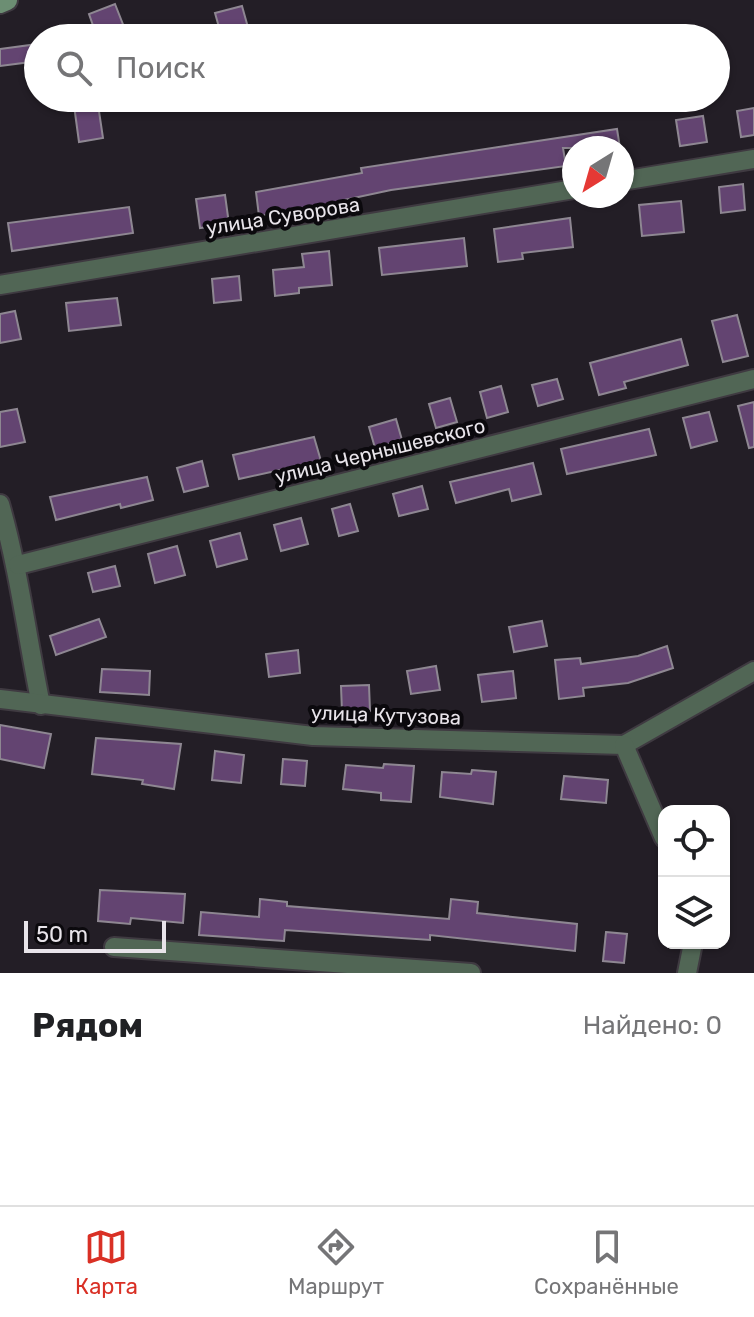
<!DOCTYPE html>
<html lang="ru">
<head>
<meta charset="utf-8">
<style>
	body { margin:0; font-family:Rubik,sans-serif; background:#f6f6f6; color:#202124 }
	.controls { position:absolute; right:24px; bottom:24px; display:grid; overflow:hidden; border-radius:16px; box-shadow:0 2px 6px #0004 }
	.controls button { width:72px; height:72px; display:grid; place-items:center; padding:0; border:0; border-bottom:2px solid #e0e0e0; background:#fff; color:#202124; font:40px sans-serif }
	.compass { position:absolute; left:562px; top:136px; width:72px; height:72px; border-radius:50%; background:#fff; box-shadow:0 2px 6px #0004; rotate:217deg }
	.scale { position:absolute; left:24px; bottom:20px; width:142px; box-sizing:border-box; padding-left:8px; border:4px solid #e8e4ea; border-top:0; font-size:22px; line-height:28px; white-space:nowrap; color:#e8e4ea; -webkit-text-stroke:6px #0b090d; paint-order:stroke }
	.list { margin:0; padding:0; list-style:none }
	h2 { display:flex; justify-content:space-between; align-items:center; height:104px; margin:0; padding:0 32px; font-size:34px }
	h2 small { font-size:26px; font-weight:400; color:#757577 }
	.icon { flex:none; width:44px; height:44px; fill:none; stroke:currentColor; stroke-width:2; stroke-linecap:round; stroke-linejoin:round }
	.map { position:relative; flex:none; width:754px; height:973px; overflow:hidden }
	.search { position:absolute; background:#fff; box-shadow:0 2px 6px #0004; left:24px; right:24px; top:24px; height:88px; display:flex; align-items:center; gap:20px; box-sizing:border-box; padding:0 28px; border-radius:44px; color:#757577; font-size:30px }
	.sheet { height:232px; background:#fff }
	nav { display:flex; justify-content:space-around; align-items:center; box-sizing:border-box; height:112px; border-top:2px solid #e0e0e0; background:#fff; font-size:22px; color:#757577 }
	nav a { display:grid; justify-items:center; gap:4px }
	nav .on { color:#d93025 }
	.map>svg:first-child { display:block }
	.building { fill:#634471; stroke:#8e8792; stroke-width:2 }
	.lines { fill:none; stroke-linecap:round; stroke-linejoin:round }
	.street-casing { stroke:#3f3a41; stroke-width:22 }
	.secondary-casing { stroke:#3f3a41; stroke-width:24 }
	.street { stroke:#516655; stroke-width:18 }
	.secondary { stroke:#6c8e73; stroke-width:20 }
	.labels { text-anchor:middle; stroke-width:8; stroke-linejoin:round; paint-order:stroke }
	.street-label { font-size:20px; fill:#e8e4ea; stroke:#0b090d }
</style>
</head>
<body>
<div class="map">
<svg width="754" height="973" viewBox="0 0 754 973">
	<rect width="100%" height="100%" fill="#231e26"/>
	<g class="building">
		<polygon points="115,4 124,27 97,37 89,14"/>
		<polygon points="242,6 249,31 222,38 215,13"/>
		<polygon points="38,44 38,61 0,66 0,49"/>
		<polygon points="73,98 97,98 103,138 79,142"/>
		<polygon points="754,108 754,135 741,137 737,111"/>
		<polygon points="703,116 707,142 680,146 676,120"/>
		<polygon points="617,129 620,148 563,148 566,166 391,190 344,200 344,203 259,216 256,192 362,173 361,168"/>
		<polygon points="743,184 745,210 721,213 719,187"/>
		<polygon points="225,195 229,224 200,228 196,199"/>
		<polygon points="681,201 684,232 642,236 639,205"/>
		<polygon points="129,207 133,233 12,251 8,223"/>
		<polygon points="570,218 573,247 522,253 523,259 498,262 494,229"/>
		<polygon points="464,238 467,266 382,275 379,248"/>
		<polygon points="329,251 332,285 299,288 299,293 275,296 273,270 304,267 302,254"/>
		<polygon points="239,276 241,300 214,303 212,279"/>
		<polygon points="117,298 121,325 69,331 66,303"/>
		<polygon points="15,311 21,339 0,343 0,314"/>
		<polygon points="737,315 748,356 723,362 712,321"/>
		<polygon points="681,339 688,365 624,382 626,388 599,395 590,363"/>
		<polygon points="557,379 563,399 538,406 532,385"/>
		<polygon points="501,386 508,412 487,418 480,392"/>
		<polygon points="450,398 457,422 436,428 429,404"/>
		<polygon points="754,402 754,447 749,448 738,406"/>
		<polygon points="17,409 25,442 0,447 0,412"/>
		<polygon points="709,412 717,441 691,448 683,418"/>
		<polygon points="396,419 402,440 375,448 369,427"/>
		<polygon points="649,429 656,455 567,474 561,449"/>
		<polygon points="314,437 321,461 239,479 233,455"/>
		<polygon points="202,461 208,486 184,492 177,468"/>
		<polygon points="533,463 541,494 512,501 509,489 456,503 450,482"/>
		<polygon points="147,477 153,500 121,508 120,504 56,520 50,497"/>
		<polygon points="422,486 428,509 399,516 393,494"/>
		<polygon points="350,504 358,531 339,536 332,509"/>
		<polygon points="301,518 308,544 281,551 274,525"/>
		<polygon points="240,533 247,559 217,567 210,541"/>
		<polygon points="177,546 185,575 155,583 148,554"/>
		<polygon points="115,566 120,586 93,592 88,573"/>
		<polygon points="99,619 106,637 56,655 50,636"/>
		<polygon points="542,621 547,646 514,652 509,627"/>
		<polygon points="667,646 673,668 628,683 583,688 584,696 559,699 555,660 580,658 581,664 638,656"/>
		<polygon points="298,650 300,673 269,677 266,654"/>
		<polygon points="436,666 440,690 411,694 407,671"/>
		<polygon points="102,669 150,671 149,695 100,692"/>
		<polygon points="513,671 516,698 482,702 478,675"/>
		<polygon points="369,685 370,711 342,712 341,686"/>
		<polygon points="0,725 51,734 44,768 0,759"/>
		<polygon points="96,738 181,744 174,789 142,784 143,780 92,774"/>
		<polygon points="215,751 244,755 241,783 212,780"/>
		<polygon points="283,759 307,761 305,786 281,784"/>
		<polygon points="384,764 414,766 411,802 381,800 381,793 343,789 346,765 383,768"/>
		<polygon points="472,770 496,772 493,804 440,797 442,772 471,774"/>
		<polygon points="564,776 608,780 606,803 561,799"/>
		<polygon points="100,890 185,894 183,923 131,918 130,924 98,921"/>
		<polygon points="260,899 287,902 287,906 449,919 451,899 478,902 477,913 577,924 575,951 430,935 430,940 285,930 284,941 199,935 201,912 259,917"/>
		<polygon points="606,932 627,934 624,963 603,961"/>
	</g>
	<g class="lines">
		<defs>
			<g id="street">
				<polyline points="622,181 754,159"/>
				<polyline points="0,285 574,189"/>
				<path d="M0 504C19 570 27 637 41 705"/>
				<polyline points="18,565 754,379"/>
				<polyline points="0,699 313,736 624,745 754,671"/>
				<polyline points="624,745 664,838"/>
				<polyline points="114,947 471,973"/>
				<polyline points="687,973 693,943"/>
			</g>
			<polyline id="secondary" points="0,3 7,0"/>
		</defs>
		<use href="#street" class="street-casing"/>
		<use href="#secondary" class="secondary-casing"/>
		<use href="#street" class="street"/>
		<use href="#secondary" class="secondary"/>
	</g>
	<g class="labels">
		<g class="street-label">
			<text transform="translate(283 216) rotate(-9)" y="7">улица Суворова</text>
			<text transform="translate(380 451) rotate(-14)" y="7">улица Чернышевского</text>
			<text transform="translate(386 715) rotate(2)" y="7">улица Кутузова</text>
		</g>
	</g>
</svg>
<div class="controls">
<button><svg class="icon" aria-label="locate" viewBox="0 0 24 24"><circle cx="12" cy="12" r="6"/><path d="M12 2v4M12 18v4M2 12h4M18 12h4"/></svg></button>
<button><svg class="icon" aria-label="layers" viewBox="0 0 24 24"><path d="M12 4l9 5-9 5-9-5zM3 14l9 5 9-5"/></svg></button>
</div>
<svg class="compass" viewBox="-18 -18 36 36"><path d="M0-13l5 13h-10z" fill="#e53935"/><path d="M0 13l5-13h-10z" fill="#757577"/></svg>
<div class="scale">50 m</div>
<div class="search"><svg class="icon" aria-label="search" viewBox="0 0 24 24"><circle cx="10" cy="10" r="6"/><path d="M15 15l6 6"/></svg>Поиск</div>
</div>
<section class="sheet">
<h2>Рядом<small>Найдено: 0</small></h2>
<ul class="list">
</ul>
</section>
<nav>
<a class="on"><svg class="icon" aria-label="map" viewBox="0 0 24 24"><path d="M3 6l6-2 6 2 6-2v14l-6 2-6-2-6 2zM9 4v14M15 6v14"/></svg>Карта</a>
<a><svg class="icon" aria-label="directions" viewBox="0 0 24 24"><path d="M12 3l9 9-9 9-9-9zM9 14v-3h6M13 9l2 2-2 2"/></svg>Маршрут</a>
<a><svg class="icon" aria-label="saved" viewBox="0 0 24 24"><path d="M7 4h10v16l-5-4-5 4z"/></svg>Сохранённые</a>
</nav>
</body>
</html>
